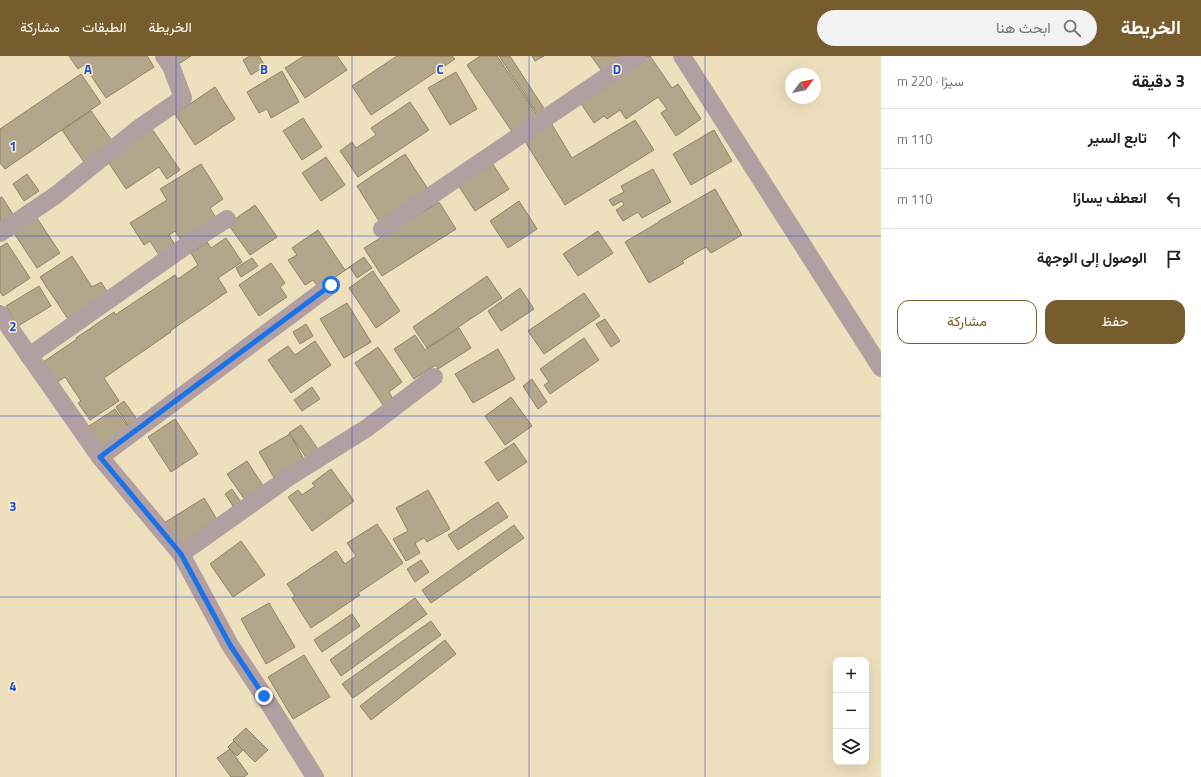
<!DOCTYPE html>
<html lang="ar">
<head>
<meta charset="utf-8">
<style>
	body { margin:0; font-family:"Titillium Web",Vazirmatn,sans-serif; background:#f2f2f2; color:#202124; direction:rtl }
	.controls { position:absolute; right:12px; bottom:12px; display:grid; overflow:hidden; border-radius:8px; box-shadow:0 4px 16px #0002 }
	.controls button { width:36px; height:36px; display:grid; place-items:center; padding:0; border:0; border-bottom:1px solid #e0e0e0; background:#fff; color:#202124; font:20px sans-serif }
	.compass { position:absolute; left:785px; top:12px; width:36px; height:36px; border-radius:50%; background:#fff; box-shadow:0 4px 16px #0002; rotate:58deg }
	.stop { position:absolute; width:12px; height:12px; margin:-9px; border:3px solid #1a73e8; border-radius:50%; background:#fff }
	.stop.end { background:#1a73e8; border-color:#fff; box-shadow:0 1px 4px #0008 }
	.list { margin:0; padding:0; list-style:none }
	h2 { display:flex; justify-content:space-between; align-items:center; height:52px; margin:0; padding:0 16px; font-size:17px }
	h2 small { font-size:13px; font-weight:400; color:#757577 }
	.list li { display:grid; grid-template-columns:26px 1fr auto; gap:12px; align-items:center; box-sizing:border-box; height:60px; padding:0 16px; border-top:1px solid #e0e0e0 }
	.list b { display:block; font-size:15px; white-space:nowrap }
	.list em { font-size:13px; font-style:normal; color:#757577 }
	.actions { display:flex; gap:8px; padding:12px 16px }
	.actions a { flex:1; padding:9px 0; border:1px solid #775c2e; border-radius:12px; text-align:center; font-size:14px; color:#775c2e }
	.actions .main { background:#775c2e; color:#fff }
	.icon { flex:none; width:22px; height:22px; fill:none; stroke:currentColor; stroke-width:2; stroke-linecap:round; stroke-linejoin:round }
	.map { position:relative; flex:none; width:881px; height:721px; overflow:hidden; direction:ltr }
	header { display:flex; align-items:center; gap:24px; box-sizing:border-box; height:56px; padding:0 20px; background:#775c2e; color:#fff }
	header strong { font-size:19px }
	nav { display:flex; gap:22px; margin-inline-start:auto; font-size:14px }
	.search { width:280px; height:36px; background:#f2f2f2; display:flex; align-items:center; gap:10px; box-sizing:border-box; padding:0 14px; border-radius:22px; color:#757577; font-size:15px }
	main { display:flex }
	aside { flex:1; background:#fff }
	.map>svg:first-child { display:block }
	.building { fill:#b3a68a; stroke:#918363 }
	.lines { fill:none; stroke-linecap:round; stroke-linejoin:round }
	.street { stroke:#b19fa2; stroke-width:18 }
	.route { stroke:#1a73e8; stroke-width:5 }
	.grid { fill:none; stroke:#1d4ed8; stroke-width:1; stroke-opacity:0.55 }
	.grid-label { font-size:13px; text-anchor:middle; font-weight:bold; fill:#1d4ed8; stroke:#fcedca; stroke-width:3; stroke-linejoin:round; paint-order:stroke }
</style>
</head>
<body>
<header>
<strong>الخريطة</strong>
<div class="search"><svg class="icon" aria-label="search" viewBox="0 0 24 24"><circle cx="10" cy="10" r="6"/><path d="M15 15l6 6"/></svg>ابحث هنا</div>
<nav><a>الخريطة</a><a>الطبقات</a><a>مشاركة</a></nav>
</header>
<main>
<aside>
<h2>3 دقيقة<small>سيرًا · 220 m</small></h2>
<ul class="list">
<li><svg class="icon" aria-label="ahead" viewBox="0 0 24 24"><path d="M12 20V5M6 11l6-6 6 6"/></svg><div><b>تابع السير</b></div><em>110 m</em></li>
<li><svg class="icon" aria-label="left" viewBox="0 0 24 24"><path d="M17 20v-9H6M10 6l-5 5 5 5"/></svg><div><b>انعطف يسارًا</b></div><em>110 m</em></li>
<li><svg class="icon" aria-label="arrive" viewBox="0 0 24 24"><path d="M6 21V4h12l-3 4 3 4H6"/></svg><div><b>الوصول إلى الوجهة</b></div></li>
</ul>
<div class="actions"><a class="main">حفظ</a><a>مشاركة</a></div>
</aside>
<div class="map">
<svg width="881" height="721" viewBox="0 0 881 721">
	<rect width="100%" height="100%" fill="#efe0bd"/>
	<g class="building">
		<polygon points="69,0 147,0 154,11 106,42 84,9 78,13"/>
		<polygon points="167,0 191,0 174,11"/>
		<polygon points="250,0 259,0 265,10 251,19 243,4"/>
		<polygon points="304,0 337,0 347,14 305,42 285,12"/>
		<polygon points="397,0 452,0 455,3 371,59 352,30"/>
		<polygon points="480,0 497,0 538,60 513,77 467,9"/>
		<polygon points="499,0 510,0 545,54 538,58"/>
		<polygon points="532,0 544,0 535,5"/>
		<polygon points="591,0 625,0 602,15"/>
		<polygon points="647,0 650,0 672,32 678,28 701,63 676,80 661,57 667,53 658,41 626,63 620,54 607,63 604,60 594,67 580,46"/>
		<polygon points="282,15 299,46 271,62 267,53 259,57 247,36"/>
		<polygon points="456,16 477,53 450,69 428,32"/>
		<polygon points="81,18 101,47 5,113 0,107 0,73"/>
		<polygon points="215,31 235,63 195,89 175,58"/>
		<polygon points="410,46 429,74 358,121 340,95 352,86 356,92 376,79 371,72"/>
		<polygon points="91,55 113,86 84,106 62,74"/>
		<polygon points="303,62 322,91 302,104 283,75"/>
		<polygon points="635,64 654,94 565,149 524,84 551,67 572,102"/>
		<polygon points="152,73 180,114 167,123 159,111 126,133 107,104"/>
		<polygon points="714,74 732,105 691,129 673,98"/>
		<polygon points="405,98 428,133 379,165 357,130"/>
		<polygon points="326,101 345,129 321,145 302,117"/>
		<polygon points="492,107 509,133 475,155 458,129"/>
		<polygon points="201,108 223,143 210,152 216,162 181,184 175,175 169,179 175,189 159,199 150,185 144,189 130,167 167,144 160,133"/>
		<polygon points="653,113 671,146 642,162 638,156 623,165 616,154 624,149 622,145 613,150 609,144 624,136 621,130"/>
		<polygon points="27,118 39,135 24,145 13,128"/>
		<polygon points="715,133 742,179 711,197 706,191 682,205 684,207 649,227 625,186 659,166 659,165"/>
		<polygon points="2,141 14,160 0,170 0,142"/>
		<polygon points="519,145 537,173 508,192 490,165"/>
		<polygon points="439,146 456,173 382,220 364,192"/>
		<polygon points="255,149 277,181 250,199 228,168"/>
		<polygon points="37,162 60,197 37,212 14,177"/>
		<polygon points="318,174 345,214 364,201 372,212 357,222 350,211 319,232 313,224 305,229 288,204 297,199 292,192"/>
		<polygon points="598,175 613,197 578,220 563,198"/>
		<polygon points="226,182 242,206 218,222 227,236 170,275 171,276 104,322 119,345 90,364 78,347 81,345 65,321 56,327 43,306 77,283 76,282 114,256 115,259 175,219 178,223 198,209 191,197 207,186 211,192"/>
		<polygon points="7,187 30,222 3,240 0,236 0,191"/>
		<polygon points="72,200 92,231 101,226 108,237 68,263 40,221"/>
		<polygon points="252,202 258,210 241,221 236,212"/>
		<polygon points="271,207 285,227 280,231 287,241 259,260 239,229"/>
		<polygon points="373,215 400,255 376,272 349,232"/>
		<polygon points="487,220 502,242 427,292 413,271"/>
		<polygon points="39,230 51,250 18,270 6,250"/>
		<polygon points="520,232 534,253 501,275 488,255"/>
		<polygon points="584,237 600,260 544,298 528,275"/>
		<polygon points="347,247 371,286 344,302 320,263"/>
		<polygon points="605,263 620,285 611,291 596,268"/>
		<polygon points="306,268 313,280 300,288 293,276"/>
		<polygon points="459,272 471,292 438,313 436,309 414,323 394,293 415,279 425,294"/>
		<polygon points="584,282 599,304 550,338 544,329 549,326 540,313"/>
		<polygon points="315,285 331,309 291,337 268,304 288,290 295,299"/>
		<polygon points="378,291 402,326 389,336 393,343 383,349 355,307"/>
		<polygon points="498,293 515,323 473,347 455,318"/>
		<polygon points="532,323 547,346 538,353 523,330"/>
		<polygon points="312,331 320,343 302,355 294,344"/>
		<polygon points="511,341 532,370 505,389 485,360"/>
		<polygon points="124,345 140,368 131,374 116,351"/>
		<polygon points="115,353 130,374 101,394 86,372"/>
		<polygon points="175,363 198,398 171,416 148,381"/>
		<polygon points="301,369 320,396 308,404 289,377"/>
		<polygon points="290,378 306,407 276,425 259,396"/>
		<polygon points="514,387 527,406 498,425 485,406"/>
		<polygon points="247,405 266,434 247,447 227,418"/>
		<polygon points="331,413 354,445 312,475 288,441 298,434 302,439 315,430 312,427"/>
		<polygon points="232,433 244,451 237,456 225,438"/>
		<polygon points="428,434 450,473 427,486 424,482 415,487 420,497 406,505 393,483 408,475 396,452"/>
		<polygon points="204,442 221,470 182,495 164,467"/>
		<polygon points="498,446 508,461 458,494 448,479"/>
		<polygon points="377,468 403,507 358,537 360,539 311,572 292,542 295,540 287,528 336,495 345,508 356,500 347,487"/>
		<polygon points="514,469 524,482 431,547 422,534"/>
		<polygon points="241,485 265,519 233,541 210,508"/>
		<polygon points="421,504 429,516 415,526 407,513"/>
		<polygon points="415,542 427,558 341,620 330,604"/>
		<polygon points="269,547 295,591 266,608 241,563"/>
		<polygon points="352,558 360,570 322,596 314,584"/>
		<polygon points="431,565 441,579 353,642 342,628"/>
		<polygon points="445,584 456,598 371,664 360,650"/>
		<polygon points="304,599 330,641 293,663 268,621"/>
		<polygon points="246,672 268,694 255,706 233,684"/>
		<polygon points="234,685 243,694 237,700 228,691"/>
		<polygon points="230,693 248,718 244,721 231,721 217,702"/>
	</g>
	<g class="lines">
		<g class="street">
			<polyline points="682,0 881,312"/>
			<polyline points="382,173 637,0"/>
			<polyline points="0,177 56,139 139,72 183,42 171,10 164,0"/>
			<polyline points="0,258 100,401 181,498 230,589 264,640 315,721"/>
			<polyline points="29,300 197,182 227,163"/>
			<polyline points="100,401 331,229"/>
			<polyline points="181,498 292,419 367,372 434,321"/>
		</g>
	</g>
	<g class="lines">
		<polyline class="route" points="264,640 230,589 181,498 100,401 331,229"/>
	</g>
	<path class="grid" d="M176 0V721M352 0V721M529 0V721M705 0V721M0 180H881M0 360H881M0 541H881"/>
	<g class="grid-label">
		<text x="88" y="18">A</text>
		<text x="264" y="18">B</text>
		<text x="440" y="18">C</text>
		<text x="617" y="18">D</text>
		<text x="13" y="95">1</text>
		<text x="13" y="275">2</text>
		<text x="13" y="455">3</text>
		<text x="13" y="635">4</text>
	</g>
</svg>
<div class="controls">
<button>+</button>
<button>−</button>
<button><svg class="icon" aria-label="layers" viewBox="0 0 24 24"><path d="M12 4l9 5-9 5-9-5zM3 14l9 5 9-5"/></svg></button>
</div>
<svg class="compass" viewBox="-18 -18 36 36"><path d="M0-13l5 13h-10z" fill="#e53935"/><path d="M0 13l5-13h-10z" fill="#757577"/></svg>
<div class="stop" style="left:331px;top:229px"></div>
<div class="stop end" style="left:264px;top:640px"></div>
</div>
</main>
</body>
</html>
